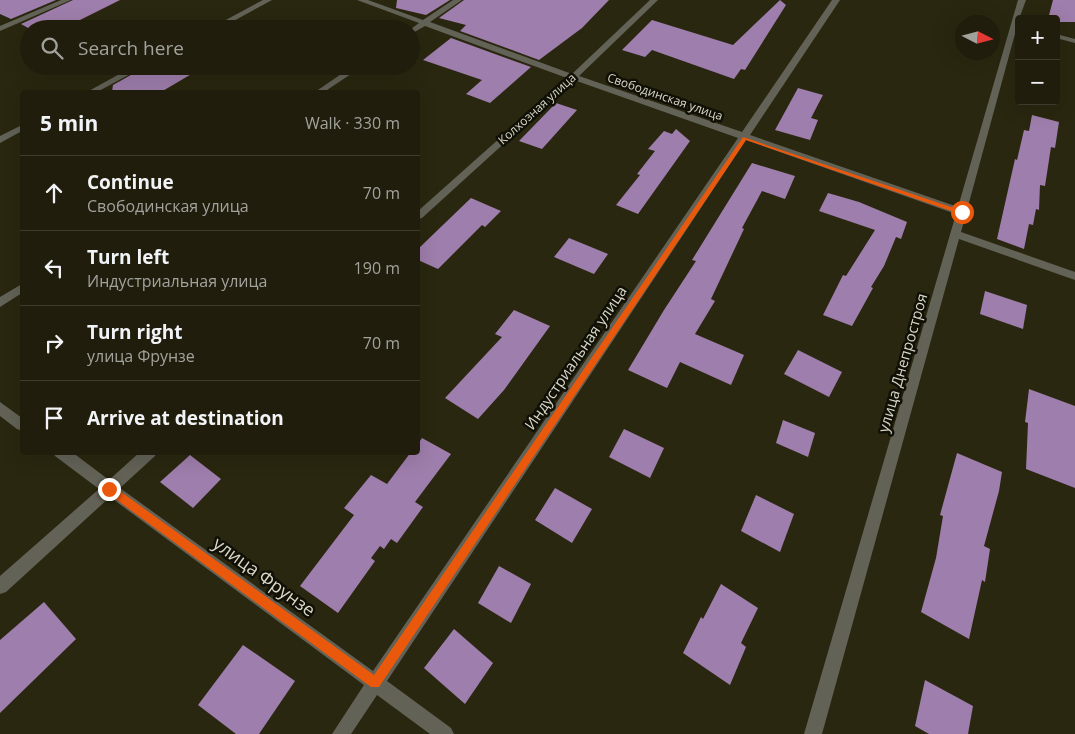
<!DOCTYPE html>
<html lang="en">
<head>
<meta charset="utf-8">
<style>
	body { margin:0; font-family:"Open Sans",sans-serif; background:#282615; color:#f1f3f6 }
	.controls { position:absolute; right:15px; top:15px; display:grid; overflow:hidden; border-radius:5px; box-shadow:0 5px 20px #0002 }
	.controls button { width:45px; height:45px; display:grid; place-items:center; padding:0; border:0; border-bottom:1px solid #3d3b2d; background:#201d0c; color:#f1f3f6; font:25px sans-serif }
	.compass { position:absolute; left:955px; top:15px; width:45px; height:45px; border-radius:50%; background:#201d0c; box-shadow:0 5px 20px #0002; rotate:96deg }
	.stop { position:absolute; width:15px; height:15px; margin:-11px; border:4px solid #ea580c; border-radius:50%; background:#fff }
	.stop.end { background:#ea580c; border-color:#fff; box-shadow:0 1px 5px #0008 }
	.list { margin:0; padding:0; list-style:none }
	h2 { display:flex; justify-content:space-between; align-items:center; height:65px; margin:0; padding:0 20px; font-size:21px }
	h2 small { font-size:16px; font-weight:400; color:#a2a29d }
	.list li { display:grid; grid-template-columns:32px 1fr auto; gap:15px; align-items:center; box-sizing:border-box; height:75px; padding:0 20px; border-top:1px solid #3d3b2d }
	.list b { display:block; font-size:19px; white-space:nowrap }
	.list p { margin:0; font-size:16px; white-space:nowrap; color:#a2a29d }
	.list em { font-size:16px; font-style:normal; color:#a2a29d }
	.icon { flex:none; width:28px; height:28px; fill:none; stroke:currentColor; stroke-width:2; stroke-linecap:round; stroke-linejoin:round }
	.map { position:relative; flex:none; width:1075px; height:734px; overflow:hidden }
	.search { position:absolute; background:#201d0c; box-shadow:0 5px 20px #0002; left:20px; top:20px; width:400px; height:55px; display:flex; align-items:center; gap:12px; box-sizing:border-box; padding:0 18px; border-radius:28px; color:#a2a29d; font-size:19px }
	.panel { position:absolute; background:#201d0c; box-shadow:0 5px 20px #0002; left:20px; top:90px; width:400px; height:365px; border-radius:5px }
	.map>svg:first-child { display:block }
	.building { fill:#9e7eac }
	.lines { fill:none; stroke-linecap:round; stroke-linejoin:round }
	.minor { fill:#636257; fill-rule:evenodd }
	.route { fill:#ea580c }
	.labels { text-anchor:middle; stroke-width:5; stroke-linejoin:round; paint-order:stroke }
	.far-street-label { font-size:12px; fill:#d8d7c9; stroke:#111006 }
	.street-label { font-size:15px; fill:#d8d7c9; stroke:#111006 }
	.near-street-label { font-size:18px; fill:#d8d7c9; stroke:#111006 }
</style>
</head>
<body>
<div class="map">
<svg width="1075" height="734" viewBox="0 0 1075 734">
	<rect width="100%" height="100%" fill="#2a2710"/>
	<g class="building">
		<polygon points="0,0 56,0 11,19 0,14"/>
		<polygon points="73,0 120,0 62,29 30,29 21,24"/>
		<polygon points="397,0 450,0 426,15 396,8"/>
		<polygon points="464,0 609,0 582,28 539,60 460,31 466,25 439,18"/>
		<polygon points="780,0 786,5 745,70 741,69 734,79 652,50 645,57 622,50 652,20 733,45"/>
		<polygon points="1053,0 1075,0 1075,22 1056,22 1056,19 1048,19"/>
		<polygon points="451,38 531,67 490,103 466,94 482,80 423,60"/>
		<polygon points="147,66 205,66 161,92 112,92 113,85"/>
		<polygon points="798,88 823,95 811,118 818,120 810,140 775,130"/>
		<polygon points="556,103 577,110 542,149 519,141"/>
		<polygon points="1032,115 1059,122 1055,148 1051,147 1045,186 1040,185 1039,210 1036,209 1033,225 1029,224 1024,249 997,239 1015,159 1017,160 1024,130 1029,131"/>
		<polygon points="676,129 690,141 638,214 616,205 640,175 637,174 655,151 648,149 664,131 672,134"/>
		<polygon points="752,163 795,176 785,199 762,191 742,228 744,229 711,299 715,301 695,334 744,355 731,385 680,362 667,388 628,370 664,310 696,261 692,260"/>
		<polygon points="828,193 859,202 907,222 901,239 896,237 884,266 871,287 873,288 852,326 823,315 843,275 846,276 875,230 819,211"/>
		<polygon points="471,198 501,211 485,227 482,225 438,269 418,260 418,249"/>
		<polygon points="569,238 608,254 594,274 554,257"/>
		<polygon points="985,291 1027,305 1023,329 980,314"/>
		<polygon points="514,310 550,326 504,390 478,419 445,398 502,337 495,334"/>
		<polygon points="798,350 842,372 829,397 784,374"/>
		<polygon points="1029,389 1075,406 1075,488 1026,469 1028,423 1025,422"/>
		<polygon points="783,420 815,433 808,457 776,443"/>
		<polygon points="624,429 664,448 650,478 609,457"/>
		<polygon points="422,438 451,454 415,502 423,507 397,543 391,539 384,549 380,546 371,558 375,561 338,613 300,586 354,515 344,508 371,475 387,484 411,452 418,452 418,444"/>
		<polygon points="957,453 1002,472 999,491 984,546 990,549 985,582 982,580 969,639 921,612 936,558 943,516 940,515"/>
		<polygon points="190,455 221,479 193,508 160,482"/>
		<polygon points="555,488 592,509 572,543 535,520"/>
		<polygon points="756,495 794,514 780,552 741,531"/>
		<polygon points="499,566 531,584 511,623 478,603"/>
		<polygon points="721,584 758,608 741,643 746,647 730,685 683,653 701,617 703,619"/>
		<polygon points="44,602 76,639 0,713 0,640"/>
		<polygon points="454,629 493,663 465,704 424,668"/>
		<polygon points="243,645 295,681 259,734 236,734 198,705"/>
		<polygon points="925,680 973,706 968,734 929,734 915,726"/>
	</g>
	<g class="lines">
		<g class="minor">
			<polygon points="61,0 71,0 0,31 0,26"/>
			<polygon points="263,0 272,0 219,29 209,29"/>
			<polygon points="357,0 368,0 423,20 453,0 462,0 430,22 572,74 650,0 658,0 579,76 742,132 832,0 840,0 750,135 958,207 1018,0 1026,0 1019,19 961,232 1075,272 1075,280 959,239 822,734 804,734 956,214 746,140 387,681 451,728 454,734 430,734 377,695 351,734 332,734 364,685 110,497 6,592 0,594 0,576 99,489 55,456 53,452 72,452 109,480 140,452 157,452 155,456 120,488 373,671 738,138 574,80 422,218 418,219 418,211 567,78 425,26 411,34 411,29 419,23"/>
			<polygon points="1056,34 1075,39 1075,43 1056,38"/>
			<polygon points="134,66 145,66 97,92 87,92"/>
			<polygon points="353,66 363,66 324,92 315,92"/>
			<polygon points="22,125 22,131 0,143 0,136"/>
			<polygon points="22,284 22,293 0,307 0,297"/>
			<polygon points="0,402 22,418 22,431 17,429 0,416"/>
		</g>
	</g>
	<polygon class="route" points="743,137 966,212 960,214 746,140 379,687 371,687 106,492 106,486 113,486 374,675"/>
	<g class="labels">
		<g class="far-street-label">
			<text transform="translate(665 97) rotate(19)" y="4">Свободинская улица</text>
			<text transform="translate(537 109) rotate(-42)" y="4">Колхозная улица</text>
		</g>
		<g class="street-label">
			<text transform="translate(576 358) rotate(-56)" y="5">Индустриальная улица</text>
			<text transform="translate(903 363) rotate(-74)" y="5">улица Днепростроя</text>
		</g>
		<g class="near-street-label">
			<text transform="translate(264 577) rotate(36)" y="6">улица Фрунзе</text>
		</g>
	</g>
</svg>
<div class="controls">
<button>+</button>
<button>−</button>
</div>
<svg class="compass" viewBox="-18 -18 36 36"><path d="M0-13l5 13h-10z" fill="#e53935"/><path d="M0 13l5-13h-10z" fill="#a2a29d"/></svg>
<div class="stop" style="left:962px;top:212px"></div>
<div class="stop end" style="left:109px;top:489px"></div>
<div class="search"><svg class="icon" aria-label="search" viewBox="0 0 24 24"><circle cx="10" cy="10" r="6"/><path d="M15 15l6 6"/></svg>Search here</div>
<section class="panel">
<h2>5 min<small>Walk · 330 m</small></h2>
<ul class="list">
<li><svg class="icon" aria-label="ahead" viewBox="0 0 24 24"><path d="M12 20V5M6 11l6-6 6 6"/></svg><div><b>Continue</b><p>Свободинская улица</p></div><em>70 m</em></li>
<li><svg class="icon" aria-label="left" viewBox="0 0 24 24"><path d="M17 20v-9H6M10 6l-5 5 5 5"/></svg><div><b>Turn left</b><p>Индустриальная улица</p></div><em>190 m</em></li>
<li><svg class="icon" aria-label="right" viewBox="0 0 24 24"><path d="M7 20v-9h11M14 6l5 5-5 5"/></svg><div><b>Turn right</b><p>улица Фрунзе</p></div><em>70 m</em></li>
<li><svg class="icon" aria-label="arrive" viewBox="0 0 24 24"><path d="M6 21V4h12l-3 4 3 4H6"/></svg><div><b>Arrive at destination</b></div></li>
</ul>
</section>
</div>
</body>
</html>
